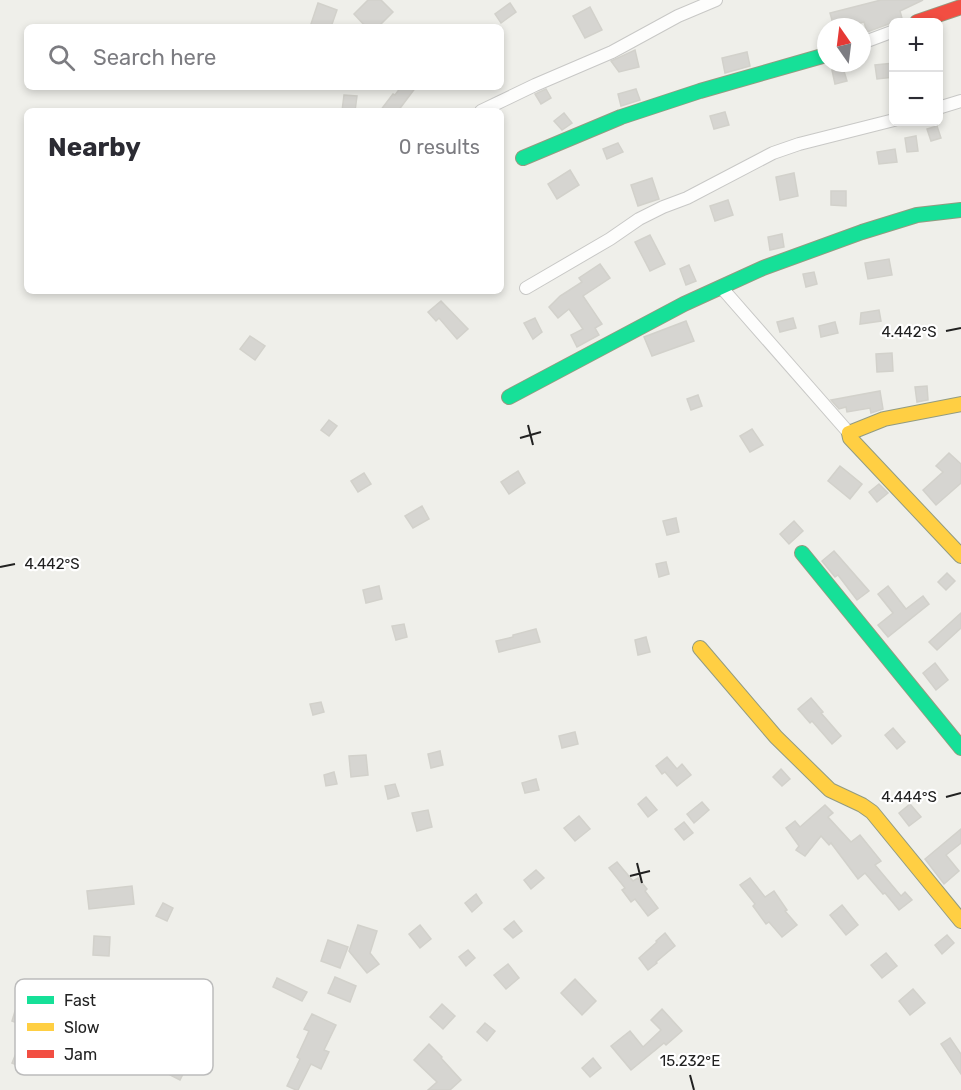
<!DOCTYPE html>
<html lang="en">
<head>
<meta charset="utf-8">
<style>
	body { margin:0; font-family:Rubik,sans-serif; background:#f2f2f3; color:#2b2b33 }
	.controls { position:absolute; right:18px; top:18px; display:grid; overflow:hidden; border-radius:9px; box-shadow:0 3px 9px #0003 }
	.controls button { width:54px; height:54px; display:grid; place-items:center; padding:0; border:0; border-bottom:2px solid #e1e1e2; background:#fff; color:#2b2b33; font:30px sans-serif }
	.compass { position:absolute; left:817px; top:18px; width:54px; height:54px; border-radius:50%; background:#fff; box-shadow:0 3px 9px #0003; rotate:346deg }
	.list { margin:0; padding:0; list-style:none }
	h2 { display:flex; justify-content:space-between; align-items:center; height:78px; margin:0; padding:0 24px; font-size:26px }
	h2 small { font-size:20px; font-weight:400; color:#7c7c81 }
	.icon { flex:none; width:33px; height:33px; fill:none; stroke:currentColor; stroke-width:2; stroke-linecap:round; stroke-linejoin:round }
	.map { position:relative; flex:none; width:961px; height:1090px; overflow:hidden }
	.search { position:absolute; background:#fff; box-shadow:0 3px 9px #0003; left:24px; top:24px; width:480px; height:66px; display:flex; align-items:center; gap:15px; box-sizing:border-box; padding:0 21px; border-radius:9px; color:#7c7c81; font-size:22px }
	.panel { position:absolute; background:#fff; box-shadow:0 3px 9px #0003; left:24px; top:108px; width:480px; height:186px; border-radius:9px }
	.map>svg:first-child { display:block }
	.building { fill:#d6d5d1; stroke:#d2d1cb; stroke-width:1.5 }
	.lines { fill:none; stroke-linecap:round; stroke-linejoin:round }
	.street-casing { stroke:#c8c8c6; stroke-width:14 }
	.fast-casing { stroke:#929b80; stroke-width:16 }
	.slow-casing { stroke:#929b80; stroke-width:16 }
	.jam-casing { stroke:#929b80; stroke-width:16 }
	.street { stroke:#fdfdfc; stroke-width:12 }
	.fast { stroke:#16e098; stroke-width:14 }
	.slow { stroke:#ffcf43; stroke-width:14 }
	.jam { stroke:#f24e42; stroke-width:14 }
	.ticks { fill:none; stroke:#212121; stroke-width:2 }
	.key { fill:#fff; stroke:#bcbcbc; stroke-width:1.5 }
	.key-label { font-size:16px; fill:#212121 }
	.ticks-label { font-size:15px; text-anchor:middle; fill:#212121; stroke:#fff; stroke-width:4.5; stroke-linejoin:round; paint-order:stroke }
</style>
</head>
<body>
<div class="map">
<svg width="961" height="1090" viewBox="0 0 961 1090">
	<rect width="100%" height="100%" fill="#efefea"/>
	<g class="building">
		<polygon points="368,0 381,0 393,12 378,27 366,27 354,14"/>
		<polygon points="881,0 923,0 900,11 903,22 894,22 867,32 864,22 845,27 834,27 830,13"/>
		<polygon points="318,3 337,10 331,27 310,27"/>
		<polygon points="510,3 516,12 501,23 495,14"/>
		<polygon points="590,7 602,30 585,38 573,16"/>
		<polygon points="635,50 639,67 619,72 611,61"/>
		<polygon points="747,52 750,66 725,73 722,58"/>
		<polygon points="894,63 894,77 877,79 875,65"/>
		<polygon points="843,68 847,81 835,84 832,70"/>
		<polygon points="401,87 416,87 398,111 380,111 393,94 395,95"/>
		<polygon points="546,89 551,98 541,104 535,94"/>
		<polygon points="636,89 640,100 621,106 618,94"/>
		<polygon points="344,95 357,96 355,111 342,111"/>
		<polygon points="725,112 729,125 714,129 710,116"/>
		<polygon points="564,113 572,123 562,130 554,121"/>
		<polygon points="937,126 941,138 931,141 927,129"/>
		<polygon points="916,136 918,151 907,152 905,138"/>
		<polygon points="618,143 623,152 607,159 603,149"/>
		<polygon points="895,149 897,162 879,164 877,152"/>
		<polygon points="570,170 579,185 557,199 548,184"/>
		<polygon points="794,173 798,196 780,200 776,177"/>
		<polygon points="652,178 659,199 638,206 631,185"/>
		<polygon points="831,191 846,191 846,206 831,205"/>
		<polygon points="728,200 733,215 715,221 710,206"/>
		<polygon points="782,234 784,247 770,250 768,237"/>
		<polygon points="650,235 665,264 650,271 635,242"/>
		<polygon points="889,259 892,275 868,279 865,263"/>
		<polygon points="600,264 610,278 583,296 602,324 595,328 599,335 577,347 571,335 583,329 569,309 558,318 549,307 560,296 582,282 579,278"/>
		<polygon points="689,265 696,281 686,285 680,269"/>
		<polygon points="814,272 817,284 806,287 803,274"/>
		<polygon points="441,301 468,329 457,339 439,318 436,321 428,312"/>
		<polygon points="879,310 881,321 860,324 861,313"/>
		<polygon points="535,318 542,332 533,339 524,323"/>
		<polygon points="793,318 796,328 780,332 777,322"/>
		<polygon points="686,321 694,341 652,356 644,337"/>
		<polygon points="835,322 838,333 821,337 819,326"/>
		<polygon points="250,336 265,346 255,360 240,349"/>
		<polygon points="892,353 893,371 877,372 876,354"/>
		<polygon points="927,386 928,400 917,402 915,387"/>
		<polygon points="880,391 883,409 871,413 870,408 847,412 846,407 839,409 831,400"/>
		<polygon points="698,395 702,406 691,410 687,399"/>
		<polygon points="329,420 337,426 329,436 321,430"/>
		<polygon points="752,429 763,445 750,452 740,436"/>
		<polygon points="949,453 961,464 961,483 936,505 923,490 943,472 936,466"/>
		<polygon points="840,466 862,484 850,499 828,481"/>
		<polygon points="518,471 525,483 509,494 501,482"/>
		<polygon points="364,473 371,484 358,492 351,481"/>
		<polygon points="879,484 888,493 877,502 869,492"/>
		<polygon points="422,506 429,519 413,528 405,516"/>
		<polygon points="676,518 679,532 667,535 663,521"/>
		<polygon points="794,521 803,531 789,544 780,534"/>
		<polygon points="834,551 869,591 857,600 838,575 835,577 822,561"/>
		<polygon points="666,562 669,574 659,577 656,564"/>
		<polygon points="947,573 955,581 946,590 938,582"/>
		<polygon points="379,586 382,599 366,603 363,590"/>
		<polygon points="888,586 906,609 923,596 929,604 888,637 878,625 893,613 878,594"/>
		<polygon points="961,613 961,628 937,650 929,642"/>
		<polygon points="404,624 407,637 396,640 392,626"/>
		<polygon points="536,629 540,642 499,652 496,641 513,637 513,635"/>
		<polygon points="646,637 650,652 638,655 635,640"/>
		<polygon points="935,663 948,680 936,690 923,673"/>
		<polygon points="811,698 823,712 821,713 841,736 832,744 812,721 810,723 798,709"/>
		<polygon points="321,702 324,712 313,715 310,704"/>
		<polygon points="893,728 905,742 897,749 885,735"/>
		<polygon points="575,732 578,744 562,748 559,736"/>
		<polygon points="440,751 443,765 431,768 428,754"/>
		<polygon points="366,755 368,775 351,777 349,756"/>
		<polygon points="667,757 677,769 682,764 691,775 677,786 665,772 662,774 656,766"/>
		<polygon points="781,769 790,779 782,786 773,777"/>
		<polygon points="334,772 337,784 326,786 324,775"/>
		<polygon points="536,779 539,790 525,793 522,783"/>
		<polygon points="395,784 399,796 388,799 385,786"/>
		<polygon points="646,797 657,810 648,817 638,804"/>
		<polygon points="702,802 709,810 694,823 687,814"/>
		<polygon points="910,804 921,817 909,826 899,813"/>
		<polygon points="825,805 833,813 828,817 851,842 860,835 881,861 875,865 901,896 905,892 912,900 899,910 885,893 883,894 865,873 858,879 831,843 829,845 821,836 805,856 796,850 799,846 786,828 795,821 800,827"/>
		<polygon points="428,810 432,827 417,831 412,813"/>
		<polygon points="579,816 590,829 575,841 564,828"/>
		<polygon points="684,822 693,833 684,840 675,829"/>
		<polygon points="961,829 961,843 946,855 959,871 944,884 925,859"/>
		<polygon points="617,862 633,881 638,878 647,889 645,891 658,908 648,916 635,899 631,902 622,890 625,888 609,868"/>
		<polygon points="536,870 544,878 531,889 524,880"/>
		<polygon points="750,878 765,897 774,891 787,910 785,911 797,925 782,937 769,922 766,924 753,906 755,904 740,885"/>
		<polygon points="132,886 134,904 89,909 87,891"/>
		<polygon points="476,894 482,903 472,912 465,903"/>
		<polygon points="163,903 173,908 167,921 156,916"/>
		<polygon points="842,905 858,925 846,935 830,915"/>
		<polygon points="514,921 522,931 513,938 504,929"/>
		<polygon points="358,925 377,931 370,953 379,964 367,973 349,951"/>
		<polygon points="420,925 431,939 420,948 409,934"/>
		<polygon points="665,933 675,946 656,962 657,963 648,970 639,958 657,942 656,941"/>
		<polygon points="947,935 954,943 942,954 935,945"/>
		<polygon points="94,936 110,937 109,956 93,955"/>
		<polygon points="328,940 348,947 340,968 321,961"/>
		<polygon points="468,950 475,958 466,966 459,957"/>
		<polygon points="886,953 897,966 882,978 871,965"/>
		<polygon points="508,964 519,978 506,989 494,975"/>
		<polygon points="335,977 356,986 350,1002 328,993"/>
		<polygon points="277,978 307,992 302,1001 273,987"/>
		<polygon points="575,979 596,1001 582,1015 561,993"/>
		<polygon points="913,989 925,1003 910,1015 899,1001"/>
		<polygon points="442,1004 455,1016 443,1029 430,1017"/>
		<polygon points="16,1008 30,1013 25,1026 12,1021"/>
		<polygon points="662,1009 682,1031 666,1045 664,1043 631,1070 611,1046 630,1031 643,1047 661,1030 651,1020"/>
		<polygon points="312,1014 336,1025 324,1050 329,1052 321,1069 311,1064 298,1090 296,1090 287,1086 300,1059 297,1057 309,1031 304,1029"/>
		<polygon points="485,1023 495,1031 487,1041 477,1032"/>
		<polygon points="950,1038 961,1054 961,1074 941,1044"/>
		<polygon points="429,1044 442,1057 441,1058 461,1080 450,1090 428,1090 437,1082 414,1060"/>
		<polygon points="17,1051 34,1058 29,1070 12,1063"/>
		<polygon points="593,1058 601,1068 590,1077 582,1068"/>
		<polygon points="171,1061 186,1068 180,1080 166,1073"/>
	</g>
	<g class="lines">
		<defs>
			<g id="street">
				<polyline points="862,43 894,31"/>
				<polyline points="938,108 961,101"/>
				<polyline points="481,111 535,85 612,52 678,16 716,0"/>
				<polyline points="721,287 849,433"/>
				<polyline points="526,288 610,239 639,219 663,207 687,198 773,153 799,144 894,120"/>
			</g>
			<g id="fast">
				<polyline points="523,158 621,117 700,91 826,55"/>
				<polyline points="509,397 684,304 763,268 862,232 917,215 961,210"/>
				<polyline points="802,553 961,748"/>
			</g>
			<g id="slow">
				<polyline points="961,404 884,419 849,433 850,438 961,556"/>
				<polyline points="700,648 776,737 830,790 862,805 872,812 961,921"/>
			</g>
			<polyline id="jam" points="917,22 961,7"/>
		</defs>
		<use href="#street" class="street-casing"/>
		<use href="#fast" class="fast-casing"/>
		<use href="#slow" class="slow-casing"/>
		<use href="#jam" class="jam-casing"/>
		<use href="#street" class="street"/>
		<use href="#fast" class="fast"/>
		<use href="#slow" class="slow"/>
		<use href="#jam" class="jam"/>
	</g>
	<path class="ticks" d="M946 331 961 328M528 425 533 445M520 438 541 432M0 567 15 564M946 797 961 793M637 863 642 883M630 876 650 871M690 1075 694 1090"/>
	<rect x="15" y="979" width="198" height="96" rx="9" class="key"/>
	<rect x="27" y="996" width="27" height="8" fill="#16e098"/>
	<rect x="27" y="1023" width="27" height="8" fill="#ffcf43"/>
	<rect x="27" y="1050" width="27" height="8" fill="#f24e42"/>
	<g class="key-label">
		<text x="64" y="1006">Fast</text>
		<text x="64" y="1033">Slow</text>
		<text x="64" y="1060">Jam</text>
	</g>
	<g class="ticks-label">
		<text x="909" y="337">4.442°S</text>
		<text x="52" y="569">4.442°S</text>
		<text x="909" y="802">4.444°S</text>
		<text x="690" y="1066">15.232°E</text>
	</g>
</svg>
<div class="controls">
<button>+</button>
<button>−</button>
</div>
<svg class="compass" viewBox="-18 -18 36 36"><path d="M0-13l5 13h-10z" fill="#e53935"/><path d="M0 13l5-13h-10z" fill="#7c7c81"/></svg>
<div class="search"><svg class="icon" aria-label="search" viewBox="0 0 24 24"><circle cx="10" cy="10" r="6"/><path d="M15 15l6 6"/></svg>Search here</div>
<section class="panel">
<h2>Nearby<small>0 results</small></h2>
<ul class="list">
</ul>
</section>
</div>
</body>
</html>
